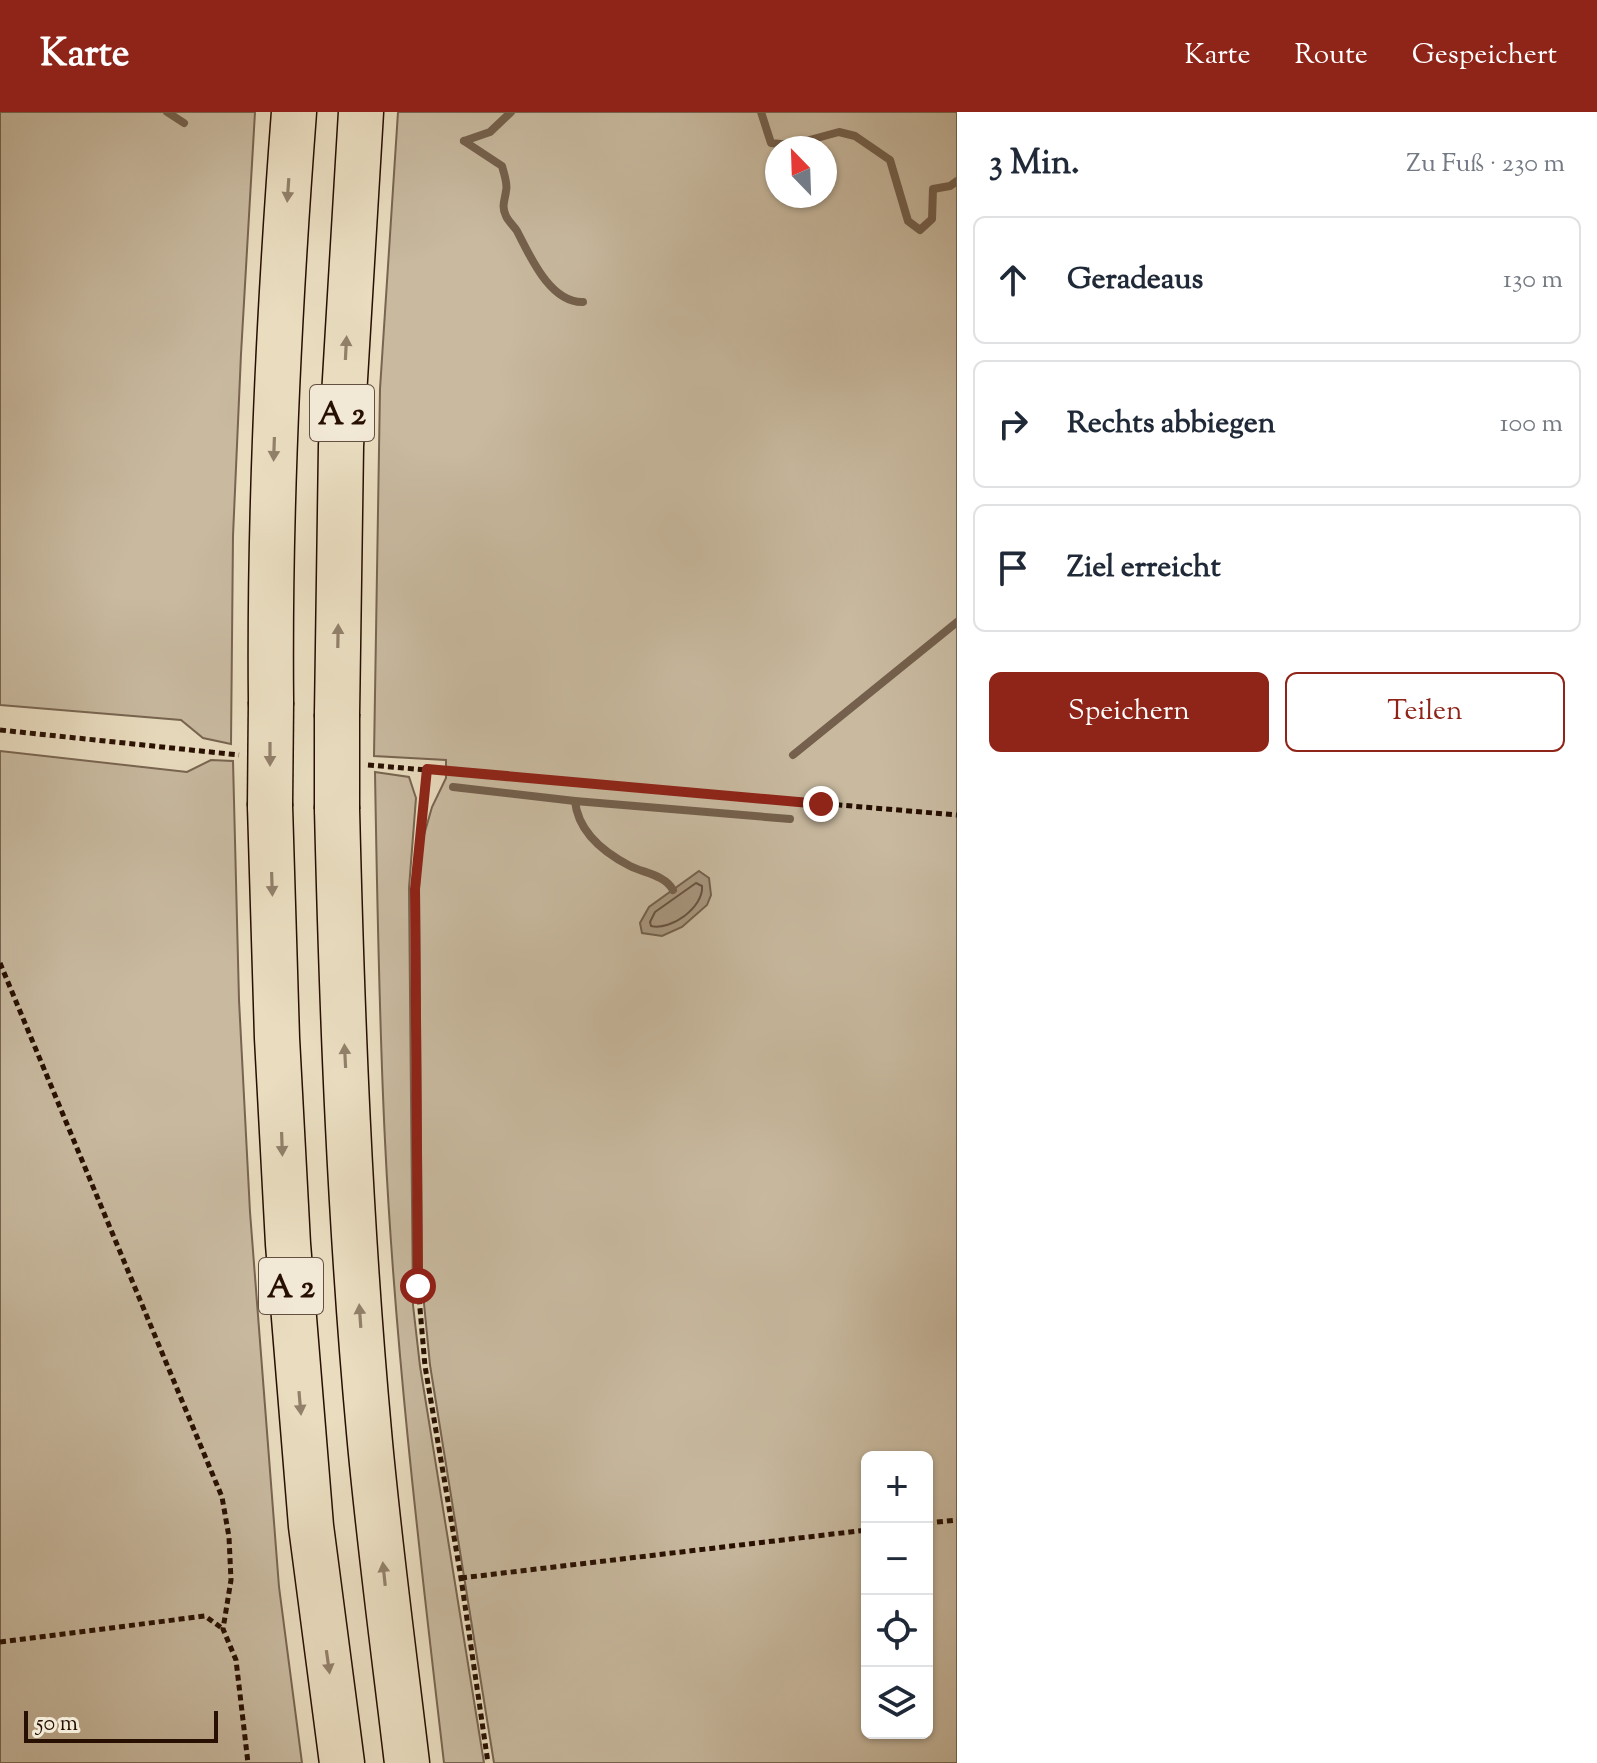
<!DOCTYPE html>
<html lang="de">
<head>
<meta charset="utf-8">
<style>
	body { margin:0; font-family:"Sorts Mill Goudy",serif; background:#f6f6f7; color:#1f2937 }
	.controls { position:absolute; right:24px; bottom:24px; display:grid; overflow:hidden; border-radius:12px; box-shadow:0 2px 6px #0004 }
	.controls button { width:72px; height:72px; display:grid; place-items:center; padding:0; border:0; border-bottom:2px solid #e0e1e3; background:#fff; color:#1f2937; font:40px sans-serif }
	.compass { position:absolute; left:765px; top:24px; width:72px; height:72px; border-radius:50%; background:#fff; box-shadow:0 2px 6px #0004; rotate:337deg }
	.scale { position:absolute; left:24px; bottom:20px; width:194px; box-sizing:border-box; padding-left:8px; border:4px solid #270f01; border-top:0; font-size:22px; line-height:28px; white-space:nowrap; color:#270f01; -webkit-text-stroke:6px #f1e8d5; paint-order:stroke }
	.stop { position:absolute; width:24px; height:24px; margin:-18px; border:6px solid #8f2418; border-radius:50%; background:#fff }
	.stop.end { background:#8f2418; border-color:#fff; box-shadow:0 2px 8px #0008 }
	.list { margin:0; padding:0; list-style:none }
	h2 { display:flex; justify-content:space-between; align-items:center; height:104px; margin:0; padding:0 32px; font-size:34px }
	h2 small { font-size:26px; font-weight:400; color:#747a83 }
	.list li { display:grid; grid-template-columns:52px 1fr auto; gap:24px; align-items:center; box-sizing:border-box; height:128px; margin:0 16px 16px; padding:0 16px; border:2px solid #e0e1e3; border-radius:12px }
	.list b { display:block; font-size:30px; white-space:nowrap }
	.list em { font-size:26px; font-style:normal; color:#747a83 }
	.actions { display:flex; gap:16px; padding:24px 32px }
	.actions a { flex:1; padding:18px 0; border:2px solid #8f2418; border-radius:12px; text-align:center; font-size:28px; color:#8f2418 }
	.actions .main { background:#8f2418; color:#fff }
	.icon { flex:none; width:44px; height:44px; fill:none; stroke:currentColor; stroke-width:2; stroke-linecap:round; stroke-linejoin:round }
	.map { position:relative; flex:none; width:957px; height:1651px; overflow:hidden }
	header { display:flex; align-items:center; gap:48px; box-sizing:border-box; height:112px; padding:0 40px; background:#8f2418; color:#fff }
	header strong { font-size:38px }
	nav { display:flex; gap:44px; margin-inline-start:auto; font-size:28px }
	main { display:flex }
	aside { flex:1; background:#fff }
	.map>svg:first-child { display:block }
	.green { fill:#c8b99f; stroke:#786450; stroke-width:2; fill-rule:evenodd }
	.water { fill:#a7967e; stroke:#74604c; stroke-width:2 }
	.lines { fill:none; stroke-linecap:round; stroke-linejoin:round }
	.shore { stroke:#675240; stroke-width:2 }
	.stream { stroke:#74604c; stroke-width:8 }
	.motorway-casing { stroke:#270f01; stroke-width:47 }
	.path { stroke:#270f01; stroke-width:5; stroke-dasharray:6 4; stroke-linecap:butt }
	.motorway { stroke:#e9dcbf; stroke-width:44 }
	.motorway-bridge-casing { stroke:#270f01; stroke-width:47; stroke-linecap:butt }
	.motorway-bridge { stroke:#e9dcbf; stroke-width:44 }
	.oneway { fill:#92806a }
	.route { stroke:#8f2418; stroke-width:10 }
	.labels { text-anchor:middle; stroke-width:7; stroke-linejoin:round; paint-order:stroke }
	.shield { fill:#f1e8d5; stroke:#645041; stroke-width:2 }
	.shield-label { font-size:32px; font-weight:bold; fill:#270f01 }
</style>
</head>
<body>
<header>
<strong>Karte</strong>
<nav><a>Karte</a><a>Route</a><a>Gespeichert</a></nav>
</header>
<main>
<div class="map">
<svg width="957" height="1651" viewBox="0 0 957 1651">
	<rect width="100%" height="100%" fill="#e9dcbf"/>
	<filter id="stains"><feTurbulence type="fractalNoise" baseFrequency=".0025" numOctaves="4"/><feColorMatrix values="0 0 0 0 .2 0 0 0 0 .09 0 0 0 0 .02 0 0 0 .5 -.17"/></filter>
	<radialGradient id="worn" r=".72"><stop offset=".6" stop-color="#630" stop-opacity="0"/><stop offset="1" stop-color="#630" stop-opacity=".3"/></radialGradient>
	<g class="green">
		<polygon points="0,0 255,0 241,242 233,424 231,632 203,626 181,608 0,593"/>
		<path d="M398 0H957V1651H494L430 1253 422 1171 419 775 422 730 432 695 446 666V648L374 644 380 277ZM777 36H825V84H777ZM867 1345H927V1621H867Z"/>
		<polygon points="0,639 187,660 211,648 233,649 239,888 250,1100 279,1475 302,1651 0,1651"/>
		<path d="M375 660 409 665 416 686 409 776 413 1193 420 1254 484 1651H444C420 1445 395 1237 385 1029 379 906 377 783 375 660Z"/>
	</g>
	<polygon class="water" points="699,759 709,766 711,783 707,793 682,815 662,824 642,821 640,811 649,795"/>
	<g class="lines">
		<path class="shore" d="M696 771 702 774C704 795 671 819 651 814L650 810 655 800Z"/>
		<g class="stream">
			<polyline points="167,0 184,11"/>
			<polyline points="761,0 771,31 791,33 839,20 855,24 890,48 908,109 920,118 932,107 933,77 950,74 957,69"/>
			<path d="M464 29 502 54C504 62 508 72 506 79 505 88 501 94 506 104 508 109 514 114 517 119 530 144 550 191 583 190"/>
			<polyline points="464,29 490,20 511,0"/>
			<polyline points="793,643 957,510"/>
			<polyline points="453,675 575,689 790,707"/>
			<path d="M575 689C578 720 603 740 630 754 644 761 665 763 673 778"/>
		</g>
		<defs>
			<g id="motorway">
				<path d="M271 590C269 393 279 197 294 0"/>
				<polyline points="337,602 341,334 361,0"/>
				<polyline points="270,694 277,926 288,1132 311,1414 342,1651"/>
				<path d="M337 697C342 905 350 1113 369 1320 379 1431 394 1541 407 1651"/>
			</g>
		</defs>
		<use href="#motorway" class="motorway-casing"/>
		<g class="path">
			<polyline points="0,618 239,643"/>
			<polyline points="368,653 957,703"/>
			<polyline points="427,657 415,777 418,1174 425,1254 461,1466 488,1651"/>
			<polyline points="0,851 222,1385 229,1425 231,1468 223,1517 236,1548 248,1651"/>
			<polyline points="927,1411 957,1408"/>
			<polyline points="461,1466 867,1418"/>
			<polyline points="0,1530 205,1504 223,1517"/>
		</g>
		<use href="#motorway" class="motorway"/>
		<defs>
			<g id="motorway-bridge">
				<polyline points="337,602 337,697"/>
				<polyline points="270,694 271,590"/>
			</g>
		</defs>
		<use href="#motorway-bridge" class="motorway-bridge-casing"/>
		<use href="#motorway-bridge" class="motorway-bridge"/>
	</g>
	<defs><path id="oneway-solid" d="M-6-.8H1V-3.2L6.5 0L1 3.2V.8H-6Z" transform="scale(2)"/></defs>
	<g class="oneway">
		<use href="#oneway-solid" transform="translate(288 78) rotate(94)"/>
		<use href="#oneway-solid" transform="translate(346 236) rotate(-87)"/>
		<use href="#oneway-solid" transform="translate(274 337) rotate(92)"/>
		<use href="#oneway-solid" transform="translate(338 524) rotate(-89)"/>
		<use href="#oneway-solid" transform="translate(270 642) rotate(90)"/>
		<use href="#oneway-solid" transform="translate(272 772) rotate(88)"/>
		<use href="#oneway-solid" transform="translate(345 944) rotate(-93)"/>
		<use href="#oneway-solid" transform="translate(282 1032) rotate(88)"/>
		<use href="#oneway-solid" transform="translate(360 1204) rotate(-94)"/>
		<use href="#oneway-solid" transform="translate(300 1291) rotate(85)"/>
		<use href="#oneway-solid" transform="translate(384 1462) rotate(-96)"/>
		<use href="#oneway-solid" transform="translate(328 1550) rotate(82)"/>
	</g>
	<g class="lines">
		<polyline class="route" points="418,1174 415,777 427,657 821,692"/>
	</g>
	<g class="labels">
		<g class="shield">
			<rect x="310" y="273" width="64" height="56" rx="6"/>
			<rect x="259" y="1146" width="64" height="56" rx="6"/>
		</g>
		<g class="shield-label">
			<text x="342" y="312">A 2</text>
			<text x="291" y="1185">A 2</text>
		</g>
	</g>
	<rect width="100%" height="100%" filter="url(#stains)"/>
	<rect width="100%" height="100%" fill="url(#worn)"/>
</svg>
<div class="controls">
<button>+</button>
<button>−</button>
<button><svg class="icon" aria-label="locate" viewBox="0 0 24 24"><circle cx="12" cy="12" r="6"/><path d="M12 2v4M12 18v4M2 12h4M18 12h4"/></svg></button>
<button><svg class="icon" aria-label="layers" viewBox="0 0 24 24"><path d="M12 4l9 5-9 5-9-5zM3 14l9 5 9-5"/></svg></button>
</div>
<svg class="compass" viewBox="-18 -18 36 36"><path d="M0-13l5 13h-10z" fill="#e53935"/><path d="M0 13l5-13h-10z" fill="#747a83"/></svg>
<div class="scale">50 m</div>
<div class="stop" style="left:418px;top:1174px"></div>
<div class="stop end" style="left:821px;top:692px"></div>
</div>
<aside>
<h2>3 Min.<small>Zu Fuß · 230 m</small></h2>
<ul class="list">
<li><svg class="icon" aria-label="ahead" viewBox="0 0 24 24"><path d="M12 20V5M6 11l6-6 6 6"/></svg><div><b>Geradeaus</b></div><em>130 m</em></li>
<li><svg class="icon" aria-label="right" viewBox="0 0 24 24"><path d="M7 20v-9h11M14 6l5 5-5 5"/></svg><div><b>Rechts abbiegen</b></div><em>100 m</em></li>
<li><svg class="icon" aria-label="arrive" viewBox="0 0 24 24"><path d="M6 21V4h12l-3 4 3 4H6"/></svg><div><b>Ziel erreicht</b></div></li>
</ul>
<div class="actions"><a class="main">Speichern</a><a>Teilen</a></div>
</aside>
</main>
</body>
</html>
